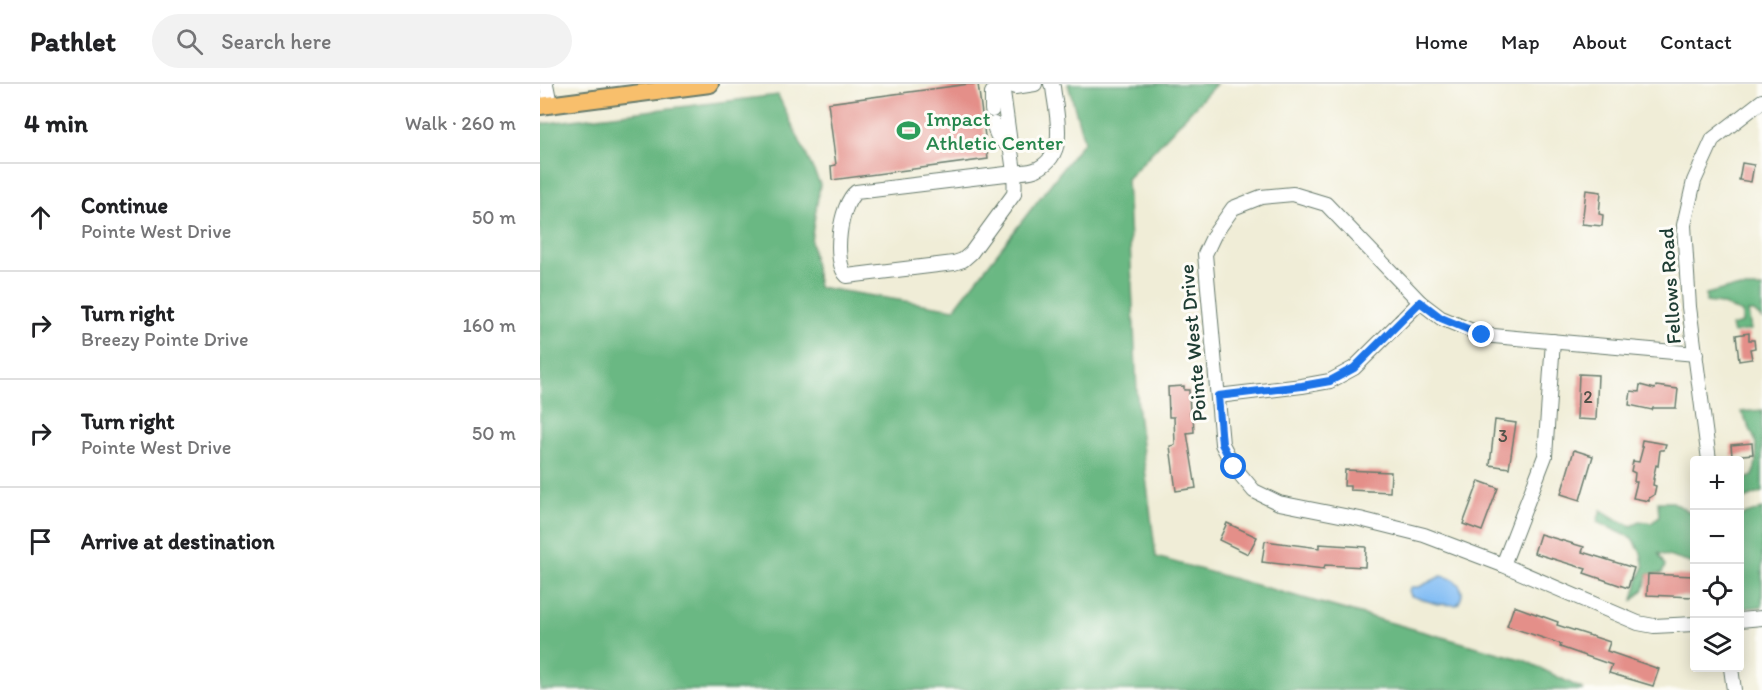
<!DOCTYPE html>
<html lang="en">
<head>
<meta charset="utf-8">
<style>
	body { margin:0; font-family:Itim,sans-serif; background:#f2f2f2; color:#202124 }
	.controls { position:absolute; right:18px; bottom:18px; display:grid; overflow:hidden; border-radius:6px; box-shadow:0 3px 15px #0003 }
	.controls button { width:54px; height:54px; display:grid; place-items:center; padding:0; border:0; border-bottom:2px solid #e0e0e0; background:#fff; color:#202124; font:30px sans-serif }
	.stop { position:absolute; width:18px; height:18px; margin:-14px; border:4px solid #1a73e8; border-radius:50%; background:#fff }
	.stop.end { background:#1a73e8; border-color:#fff; box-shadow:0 2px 6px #0008 }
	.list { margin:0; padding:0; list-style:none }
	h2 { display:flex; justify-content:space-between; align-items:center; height:78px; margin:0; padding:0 24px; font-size:26px }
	h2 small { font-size:20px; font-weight:400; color:#757577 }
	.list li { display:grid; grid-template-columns:39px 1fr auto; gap:18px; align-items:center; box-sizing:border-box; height:108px; padding:0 24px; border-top:2px solid #e0e0e0 }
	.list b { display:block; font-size:22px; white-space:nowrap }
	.list p { margin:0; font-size:20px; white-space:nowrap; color:#757577 }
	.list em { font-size:20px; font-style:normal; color:#757577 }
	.icon { flex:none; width:33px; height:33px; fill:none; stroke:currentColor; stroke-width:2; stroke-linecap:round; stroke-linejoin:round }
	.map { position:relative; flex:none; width:1222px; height:606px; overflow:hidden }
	header { display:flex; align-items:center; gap:36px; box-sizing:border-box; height:84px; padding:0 30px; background:#fff; border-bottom:2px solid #e0e0e0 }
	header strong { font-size:28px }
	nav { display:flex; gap:33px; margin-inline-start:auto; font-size:21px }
	.search { width:420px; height:54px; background:#f2f2f2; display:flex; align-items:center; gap:15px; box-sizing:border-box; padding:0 21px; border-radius:33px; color:#757577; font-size:22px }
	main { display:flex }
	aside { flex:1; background:#fff }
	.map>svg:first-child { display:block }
	.forest { fill:#6ab883; stroke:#447a5c; stroke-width:1.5 }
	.water { fill:#83bdf4; stroke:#517d94; stroke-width:1.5 }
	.building { fill:#e48f89 }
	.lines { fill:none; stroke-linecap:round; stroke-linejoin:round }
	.minor-casing { stroke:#687b6d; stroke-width:16 }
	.major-casing { stroke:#687b6d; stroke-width:20 }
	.minor { stroke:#fff; stroke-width:14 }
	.major { stroke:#f8bf6c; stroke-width:16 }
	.route { stroke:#1a73e8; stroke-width:8 }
	.labels { text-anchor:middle; stroke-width:6; stroke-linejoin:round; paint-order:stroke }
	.number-label { font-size:18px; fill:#505249 }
	.leisure-label { font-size:21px; fill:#27864d; stroke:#fdfcf7; text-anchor:start }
	.street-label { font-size:21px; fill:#1f3d34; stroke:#fdfcf7 }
</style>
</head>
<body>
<header>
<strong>Pathlet</strong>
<div class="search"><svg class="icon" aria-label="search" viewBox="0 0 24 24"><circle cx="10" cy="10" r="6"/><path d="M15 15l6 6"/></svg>Search here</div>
<nav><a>Home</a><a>Map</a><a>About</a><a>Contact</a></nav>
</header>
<main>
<aside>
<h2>4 min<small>Walk · 260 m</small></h2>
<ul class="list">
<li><svg class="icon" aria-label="ahead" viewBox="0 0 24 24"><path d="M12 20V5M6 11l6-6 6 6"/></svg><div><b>Continue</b><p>Pointe West Drive</p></div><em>50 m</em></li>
<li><svg class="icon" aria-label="right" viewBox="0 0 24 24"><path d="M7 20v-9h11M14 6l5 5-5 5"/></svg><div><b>Turn right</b><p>Breezy Pointe Drive</p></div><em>160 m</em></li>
<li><svg class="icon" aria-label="right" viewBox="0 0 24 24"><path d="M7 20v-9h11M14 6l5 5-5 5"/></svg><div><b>Turn right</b><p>Pointe West Drive</p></div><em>50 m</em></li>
<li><svg class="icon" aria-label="arrive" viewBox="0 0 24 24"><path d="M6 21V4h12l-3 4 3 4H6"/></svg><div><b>Arrive at destination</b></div></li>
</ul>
</aside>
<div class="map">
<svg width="1222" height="606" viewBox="0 0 1222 606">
	<rect width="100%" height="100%" fill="#fdfcf7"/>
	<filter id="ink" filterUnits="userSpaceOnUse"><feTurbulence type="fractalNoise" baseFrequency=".0167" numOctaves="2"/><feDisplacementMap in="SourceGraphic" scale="12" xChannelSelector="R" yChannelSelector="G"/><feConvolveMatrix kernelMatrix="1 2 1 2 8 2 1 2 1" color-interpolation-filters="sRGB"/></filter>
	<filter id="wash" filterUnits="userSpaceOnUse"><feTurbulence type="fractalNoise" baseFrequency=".008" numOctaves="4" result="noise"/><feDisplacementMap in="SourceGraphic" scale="24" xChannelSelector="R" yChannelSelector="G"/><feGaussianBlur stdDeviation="1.35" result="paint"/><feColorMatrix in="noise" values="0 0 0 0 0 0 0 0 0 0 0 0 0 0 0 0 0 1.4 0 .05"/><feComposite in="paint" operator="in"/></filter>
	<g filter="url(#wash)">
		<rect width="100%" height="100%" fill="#f0edd7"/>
		<g class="forest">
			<polygon points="528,0 676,0 587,95 598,329 616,473 984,576 1044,606 0,606 0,40 238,11 280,100 271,157 278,203 414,225 544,57"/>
			<polygon points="1189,204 1222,204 1222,235 1214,228 1208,228 1211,246 1193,249 1191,242 1202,239 1202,229 1181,220 1166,218 1166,210"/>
			<path d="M1222 326V408L1200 417V397L1213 392C1221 361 1216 355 1201 328Z"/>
			<polygon points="1118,418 1133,418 1154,431 1154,480 1118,469 1125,482 1122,489 1108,490 1104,505 1093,516 1098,496 1104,483 1101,469 1092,454 1057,438 1061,426 1079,437 1092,442 1099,437 1112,439 1119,432"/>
			<polygon points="1222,425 1222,523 1200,524 1200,432"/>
		</g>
		<path class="water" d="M901 492C917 494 929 506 917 521L897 520 871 512 869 507 872 503H879Z"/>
		<g id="blocks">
			<g class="building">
				<polygon points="429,0 438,0 448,75 292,96 291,82 296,81 288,19"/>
				<polygon points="1202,79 1214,81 1211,98 1199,96"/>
				<polygon points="1046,106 1061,108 1059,130 1063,131 1062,142 1042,140"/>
				<polygon points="1209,249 1209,256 1214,256 1215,264 1210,265 1212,275 1199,277 1196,251"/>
				<polygon points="1039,290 1058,291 1056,336 1037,335"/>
				<polygon points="1100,301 1115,305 1116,302 1138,305 1136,324 1113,324 1112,326 1089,321 1091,307 1099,308"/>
				<polygon points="644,302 644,306 649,306 650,330 653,330 654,348 647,349 656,404 636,407 630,362 635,361 634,333 629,333 628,303"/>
				<polygon points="955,336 976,339 969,384 950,381"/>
				<polygon points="1102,356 1126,360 1124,366 1120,366 1118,382 1116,381 1113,395 1114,395 1113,401 1116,402 1114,411 1109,414 1109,417 1093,414 1097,398 1094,398 1095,389 1091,387 1093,377 1099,378 1103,363 1101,363"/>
				<polygon points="1212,359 1213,370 1192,372 1191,361"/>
				<polygon points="1034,366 1053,372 1040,416 1021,410"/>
				<polygon points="805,386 851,388 850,408 810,406 810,402 804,402"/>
				<polygon points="939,397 958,404 942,447 923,440"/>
				<polygon points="687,439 717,453 708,470 679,456"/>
				<polygon points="1000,450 1044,463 1042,468 1094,484 1088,504 1044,489 1046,485 994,469"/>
				<polygon points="725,457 779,464 779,460 826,463 825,483 785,481 784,485 722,478"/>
				<polygon points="1108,490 1154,492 1153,513 1107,511"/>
				<polygon points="974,522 1018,538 1017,541 1070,558 1067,567 1119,585 1113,602 1069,589 1072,581 1020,563 1021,560 967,542"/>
			</g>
		</g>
	</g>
	<g filter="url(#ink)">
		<use href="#blocks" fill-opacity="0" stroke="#687b6d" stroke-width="1.5"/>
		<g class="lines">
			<defs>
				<g id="minor">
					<polyline points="6,0 10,20"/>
					<path d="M462 0C465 22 468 45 471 67 473 81 476 95 474 110L431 169 423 176 414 179 307 192C292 178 300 120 316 108L474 89C481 88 491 88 497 85 529 70 516 30 513 3L511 0"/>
					<polyline points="467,0 475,3 495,0"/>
					<polyline points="452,26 452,9 458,0"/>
					<path d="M454 40C456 52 459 56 470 62"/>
					<polyline points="678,312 762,302 790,297 814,284 880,218"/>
					<polyline points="1169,376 1149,223 1144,141 1154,97 1173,55 1222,17"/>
					<polyline points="963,481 1005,372 1013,257"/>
					<polyline points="1200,536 1222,534"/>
					<polyline points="1154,540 1114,542 1098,539 963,481 884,451 820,435 739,419 714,407 694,383 682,360 665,170 674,151 693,124 721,113 753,110 786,120 880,218 901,234 942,251 1156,270"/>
					<polyline points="1191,584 1194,606"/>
				</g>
				<polyline id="major" points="0,22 170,0"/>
			</defs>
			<use href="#minor" class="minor-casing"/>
			<use href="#major" class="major-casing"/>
			<use href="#minor" class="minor"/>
			<use href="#major" class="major"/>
		</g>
	</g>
	<g class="lines" filter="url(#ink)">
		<polyline class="route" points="694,383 682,360 678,312 762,302 790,297 814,284 880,218 901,234 942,251"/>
	</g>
	<defs>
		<symbol id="stadium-bare" viewBox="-9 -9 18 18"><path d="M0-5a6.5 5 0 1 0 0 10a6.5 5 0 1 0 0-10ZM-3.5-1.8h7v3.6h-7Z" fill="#2e9e5b" stroke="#fdfcf7" stroke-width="2.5" paint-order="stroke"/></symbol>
	</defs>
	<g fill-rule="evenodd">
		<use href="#stadium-bare" x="352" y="30" width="33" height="33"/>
	</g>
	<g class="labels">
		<g class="number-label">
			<text x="1048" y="319">2</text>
			<text x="963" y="358">3</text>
		</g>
		<g class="leisure-label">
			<text x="386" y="42">Impact<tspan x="386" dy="24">Athletic Center</tspan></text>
		</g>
		<g class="street-label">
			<text transform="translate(1130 202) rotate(-94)" y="7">Fellows Road</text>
			<text transform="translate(653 259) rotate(-95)" y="7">Pointe West Drive</text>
		</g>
	</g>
</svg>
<div class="controls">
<button>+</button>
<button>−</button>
<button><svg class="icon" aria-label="locate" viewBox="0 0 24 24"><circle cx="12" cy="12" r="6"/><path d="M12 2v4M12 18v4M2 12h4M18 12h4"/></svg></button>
<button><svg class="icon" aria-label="layers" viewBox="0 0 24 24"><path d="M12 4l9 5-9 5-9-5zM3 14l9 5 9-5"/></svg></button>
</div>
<div class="stop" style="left:694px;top:383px"></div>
<div class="stop end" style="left:942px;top:251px"></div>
</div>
</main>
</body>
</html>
